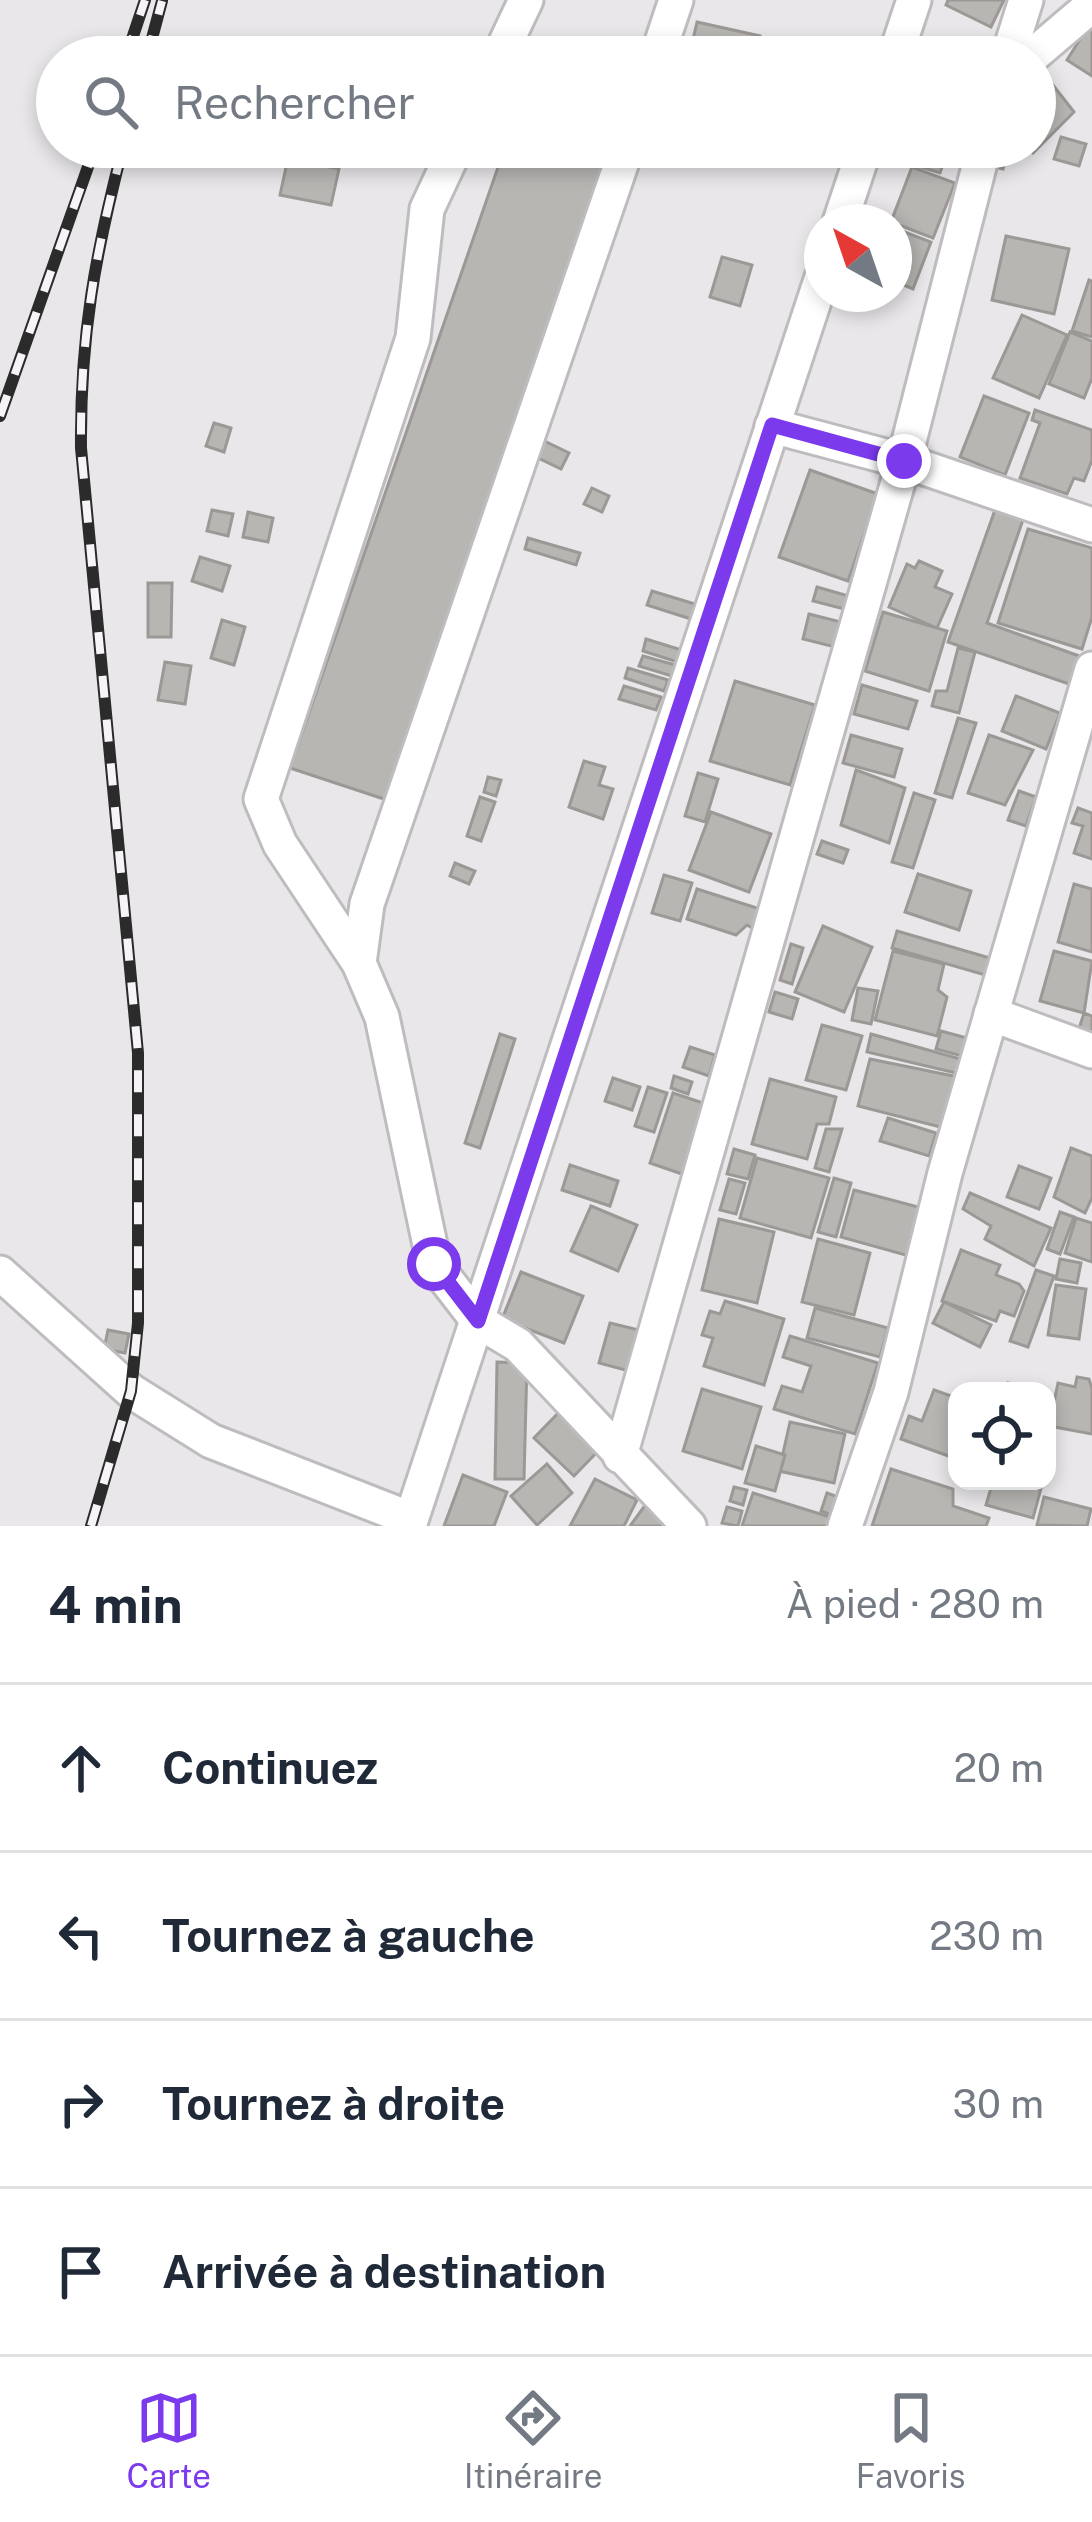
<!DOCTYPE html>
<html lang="fr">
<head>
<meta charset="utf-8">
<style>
	body { margin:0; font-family:"Public Sans",sans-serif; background:#f2f2f3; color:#1f2937 }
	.controls { position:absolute; right:36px; bottom:36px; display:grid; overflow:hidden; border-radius:24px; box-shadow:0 6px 18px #0003 }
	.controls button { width:108px; height:108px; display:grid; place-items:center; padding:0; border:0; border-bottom:3px solid #e0e1e3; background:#fff; color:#1f2937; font:60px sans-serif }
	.compass { position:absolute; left:804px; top:204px; width:108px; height:108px; border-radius:50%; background:#fff; box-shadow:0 6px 18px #0003; rotate:320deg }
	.stop { position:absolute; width:36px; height:36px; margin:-27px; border:9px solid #7c3aed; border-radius:50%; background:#fff }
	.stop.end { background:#7c3aed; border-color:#fff; box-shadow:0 3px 12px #0008 }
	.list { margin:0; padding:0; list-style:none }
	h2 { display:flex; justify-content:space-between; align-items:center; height:156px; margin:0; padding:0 48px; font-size:51px }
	h2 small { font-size:39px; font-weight:400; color:#747a83 }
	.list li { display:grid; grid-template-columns:78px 1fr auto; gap:36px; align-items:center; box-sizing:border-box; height:168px; padding:0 48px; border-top:3px solid #e0e1e3 }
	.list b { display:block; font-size:45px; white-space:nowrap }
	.list em { font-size:39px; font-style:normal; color:#747a83 }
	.icon { flex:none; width:66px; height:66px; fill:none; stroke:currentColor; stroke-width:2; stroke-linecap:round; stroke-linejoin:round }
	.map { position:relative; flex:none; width:1092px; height:1526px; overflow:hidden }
	.search { position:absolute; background:#fff; box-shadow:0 6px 18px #0003; left:36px; right:36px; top:36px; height:132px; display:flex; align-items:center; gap:30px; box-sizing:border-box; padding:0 42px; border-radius:66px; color:#747a83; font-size:45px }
	.sheet { height:828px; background:#fff }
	nav { display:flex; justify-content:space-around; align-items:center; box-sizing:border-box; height:168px; border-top:3px solid #e0e1e3; background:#fff; font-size:33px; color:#747a83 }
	nav a { display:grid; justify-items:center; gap:6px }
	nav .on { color:#7c3aed }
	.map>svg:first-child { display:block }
	.building { fill:#b8b6b3; stroke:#9b9895; stroke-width:3 }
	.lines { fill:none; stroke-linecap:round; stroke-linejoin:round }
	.minor-casing { stroke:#bebcbf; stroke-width:39 }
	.minor { stroke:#fff; stroke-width:33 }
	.rail-casing { stroke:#2c2b2c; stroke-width:12 }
	.rail { stroke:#f6f4f7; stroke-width:8; stroke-dasharray:22; stroke-linecap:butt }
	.route { stroke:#7c3aed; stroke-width:15 }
</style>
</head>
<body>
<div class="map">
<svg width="1092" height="1526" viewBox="0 0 1092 1526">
	<rect width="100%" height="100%" fill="#e9e7ea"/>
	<g class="building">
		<polygon points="948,0 1004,0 991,27 946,5"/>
		<polygon points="697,22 760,36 755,57 689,57"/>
		<polygon points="1089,25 1092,27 1092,76 1067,60"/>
		<polygon points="1042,71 1074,112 1033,153 1026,147 1035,147 1035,78"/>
		<polygon points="1061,137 1086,144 1079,166 1054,159"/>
		<polygon points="505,147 612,147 387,800 290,768"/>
		<polygon points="888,147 949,147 940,173 886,156"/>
		<polygon points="993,147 1008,149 1003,169 989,166"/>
		<polygon points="288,158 339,169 331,205 280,195"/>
		<polygon points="912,167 955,183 933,238 891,222"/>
		<polygon points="894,228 931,242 913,289 894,281"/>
		<polygon points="1006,236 1069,249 1054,314 992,300"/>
		<polygon points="722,257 752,265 740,306 710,297"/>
		<polygon points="1089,280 1092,281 1092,337 1072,331"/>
		<polygon points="1022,315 1067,335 1039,398 993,378"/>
		<polygon points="1070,332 1092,341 1092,378 1084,398 1049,384"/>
		<polygon points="984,396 1029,413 1005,475 960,457"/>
		<polygon points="1035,410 1092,430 1092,460 1084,481 1074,478 1067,494 1020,478 1040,423 1032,420"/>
		<polygon points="214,423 231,428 224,452 206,446"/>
		<polygon points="534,436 569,453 561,469 526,452"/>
		<polygon points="810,470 878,494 848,581 779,557"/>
		<polygon points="592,488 609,496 602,512 584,504"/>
		<polygon points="996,507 1024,517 987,623 1082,657 1072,685 948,642"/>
		<polygon points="212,510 233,514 228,536 207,531"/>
		<polygon points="248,512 273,518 268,542 243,537"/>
		<polygon points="1028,529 1092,548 1092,617 1082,649 998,623"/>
		<polygon points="528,538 580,553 576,565 525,549"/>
		<polygon points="200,557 230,566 222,591 192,581"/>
		<polygon points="919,561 942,571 935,587 952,594 937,628 889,607 907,564 915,568"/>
		<polygon points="148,583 172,583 171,637 148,637"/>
		<polygon points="817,587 852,597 848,610 813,601"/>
		<polygon points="652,591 695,604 691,619 647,605"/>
		<polygon points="883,612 947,631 929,691 865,671"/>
		<polygon points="809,614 841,622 835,647 803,639"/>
		<polygon points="222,620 245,627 234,665 211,658"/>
		<polygon points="646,639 688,652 684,664 643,651"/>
		<polygon points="958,648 975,652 959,713 932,706 936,691 947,691"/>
		<polygon points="643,656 679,666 675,677 639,666"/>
		<polygon points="165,662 191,666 185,704 158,700"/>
		<polygon points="628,668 668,680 664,691 625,678"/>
		<polygon points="735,681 815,705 790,785 710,761"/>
		<polygon points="862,685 917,701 908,729 854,714"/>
		<polygon points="624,686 661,697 656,710 619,699"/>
		<polygon points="1016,696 1060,713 1046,749 1002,731"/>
		<polygon points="958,718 976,723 952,798 935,793"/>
		<polygon points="851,735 902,749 894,777 843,763"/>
		<polygon points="989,735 1033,750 1005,805 968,793"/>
		<polygon points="584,761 605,767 599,785 613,789 603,819 569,807"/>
		<polygon points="856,770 905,788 889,843 841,825"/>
		<polygon points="698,773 718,779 705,822 685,816"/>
		<polygon points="488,777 501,780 496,796 484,792"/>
		<polygon points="1019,791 1036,797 1026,826 1008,820"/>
		<polygon points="914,793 935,800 913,868 892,862"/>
		<polygon points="480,797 495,802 481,841 467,836"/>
		<polygon points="1078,808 1092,813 1092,859 1074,853 1083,826 1072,823"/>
		<polygon points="711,812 771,834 749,892 689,870"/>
		<polygon points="822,841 848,850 843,863 817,854"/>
		<polygon points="455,863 475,871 469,884 450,876"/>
		<polygon points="918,874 971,891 959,930 905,912"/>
		<polygon points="664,875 692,883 680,921 652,913"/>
		<polygon points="1074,884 1092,889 1092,952 1058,942"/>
		<polygon points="697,889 760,909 754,929 747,925 736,935 687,919"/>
		<polygon points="823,926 872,947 844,1012 795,992"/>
		<polygon points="897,931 990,958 985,975 892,948"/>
		<polygon points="791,944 803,948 792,984 780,980"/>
		<polygon points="893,951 944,964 938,990 947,997 937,1036 875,1020"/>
		<polygon points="1054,951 1092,961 1084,1013 1040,1001"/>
		<polygon points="858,988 878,991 871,1024 852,1020"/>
		<polygon points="775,992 798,999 792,1019 769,1012"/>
		<polygon points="1084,1013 1092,1016 1092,1039 1077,1035"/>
		<polygon points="822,1025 862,1036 846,1090 806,1080"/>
		<polygon points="941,1031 967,1038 962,1056 936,1049"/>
		<polygon points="500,1034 515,1039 480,1148 465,1143"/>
		<polygon points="871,1034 964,1060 960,1074 867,1052"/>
		<polygon points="690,1047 715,1055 709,1076 683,1067"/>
		<polygon points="870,1059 958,1077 944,1128 858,1106"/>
		<polygon points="674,1076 692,1082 688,1094 671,1088"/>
		<polygon points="613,1078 640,1087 632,1110 605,1101"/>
		<polygon points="770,1079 836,1097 829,1124 817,1124 807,1159 752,1144"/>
		<polygon points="648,1087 667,1093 654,1132 635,1126"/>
		<polygon points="673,1093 706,1104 682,1174 650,1163"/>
		<polygon points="888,1118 936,1133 929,1156 880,1141"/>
		<polygon points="826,1129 842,1129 829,1172 815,1168"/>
		<polygon points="1071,1148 1092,1156 1092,1198 1085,1213 1054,1197"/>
		<polygon points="734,1149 755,1155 748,1179 727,1174"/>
		<polygon points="757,1158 829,1178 811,1238 740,1218"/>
		<polygon points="570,1165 618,1181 610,1206 562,1190"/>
		<polygon points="1019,1166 1051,1178 1039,1209 1007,1197"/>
		<polygon points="834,1178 851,1183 836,1237 818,1232"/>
		<polygon points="729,1179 745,1183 736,1214 720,1210"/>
		<polygon points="854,1190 922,1208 909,1256 841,1237"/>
		<polygon points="970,1193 1051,1228 1034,1266 985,1239 991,1226 963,1209"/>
		<polygon points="591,1206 637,1225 618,1271 571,1251"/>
		<polygon points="1060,1212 1074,1217 1060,1254 1047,1249"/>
		<polygon points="1076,1218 1092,1223 1092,1262 1065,1253"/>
		<polygon points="719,1219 774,1232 757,1303 702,1290"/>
		<polygon points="818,1239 870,1253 854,1315 802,1302"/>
		<polygon points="961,1250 1000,1265 996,1275 1019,1284 1024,1291 1014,1316 1000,1311 996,1321 942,1301"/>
		<polygon points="1060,1259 1081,1263 1077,1283 1056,1279"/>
		<polygon points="1036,1270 1054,1276 1028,1347 1010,1341"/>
		<polygon points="521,1272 583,1296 564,1343 502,1319"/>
		<polygon points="1056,1285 1086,1289 1079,1339 1048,1335"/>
		<polygon points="725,1301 784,1319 764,1385 704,1366 713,1338 702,1335 710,1311 720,1314"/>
		<polygon points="944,1302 991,1325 980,1347 933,1323"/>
		<polygon points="815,1308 888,1328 880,1357 807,1338"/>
		<polygon points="610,1323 639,1330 629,1371 599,1363"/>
		<polygon points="108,1330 129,1334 125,1353 104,1349"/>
		<polygon points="790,1336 878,1363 855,1434 774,1409 782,1386 802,1392 811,1366 783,1357"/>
		<polygon points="497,1362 527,1363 524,1479 495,1479"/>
		<polygon points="1077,1377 1089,1379 1092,1389 1092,1434 1049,1426 1058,1383 1075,1387"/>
		<polygon points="1008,1383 1044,1389 1044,1391 1007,1391"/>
		<polygon points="702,1389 761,1407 742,1469 683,1451"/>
		<polygon points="934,1390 957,1398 957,1459 901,1439 909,1416 922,1421"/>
		<polygon points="561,1410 601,1448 574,1476 534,1438"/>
		<polygon points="790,1422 845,1434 834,1483 779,1471"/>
		<polygon points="756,1446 785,1455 775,1491 745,1483"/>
		<polygon points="547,1464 572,1493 537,1525 511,1496"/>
		<polygon points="891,1469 953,1489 953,1506 989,1518 986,1526 872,1526"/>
		<polygon points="463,1475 507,1492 494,1526 444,1526"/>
		<polygon points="595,1479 637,1500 624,1526 570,1526"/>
		<polygon points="993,1481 1043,1481 1033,1518 986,1505"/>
		<polygon points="734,1487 747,1490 743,1505 730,1501"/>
		<polygon points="753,1493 830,1517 827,1526 742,1526"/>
		<polygon points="827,1493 843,1499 837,1517 821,1511"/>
		<polygon points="1044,1497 1091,1509 1087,1526 1037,1525"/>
		<polygon points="646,1504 678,1526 630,1526"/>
		<polygon points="727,1507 742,1511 738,1526 722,1523"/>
	</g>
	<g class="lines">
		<defs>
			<g id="minor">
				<polyline points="499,57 526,0"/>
				<polyline points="657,57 676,0"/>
				<polyline points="895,57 914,0"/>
				<polyline points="1008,57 1026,0"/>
				<polyline points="1031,57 1092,5"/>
				<polyline points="456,147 427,209 413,338 261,799 280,844 359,963 382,1017 434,1264 478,1321 518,1345 689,1526"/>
				<polyline points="840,222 865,147"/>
				<polyline points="772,426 904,461 1092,525"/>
				<polyline points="359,963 367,904 627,147"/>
				<polyline points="991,1014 1092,1051"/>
				<polyline points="0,1273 131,1391 211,1441 411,1519"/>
				<polyline points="620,1456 904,461 984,147"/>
				<polyline points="409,1526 822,277"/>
				<polyline points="845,1526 891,1392 945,1173 1092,669"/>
			</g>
		</defs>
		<use href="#minor" class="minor-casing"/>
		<use href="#minor" class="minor"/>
		<defs>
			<g id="rail">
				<polyline points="126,57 145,0"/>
				<polyline points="147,57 162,1"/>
				<polyline points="0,416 95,147"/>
				<path d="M91 1526 131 1391 138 1323V1053L81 448C80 336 95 255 123 147"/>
			</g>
		</defs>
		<use href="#rail" class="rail-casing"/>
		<use href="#rail" class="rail"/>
	</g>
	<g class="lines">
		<polyline class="route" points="434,1264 478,1321 772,425 904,461"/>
	</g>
</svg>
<div class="controls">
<button><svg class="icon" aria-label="locate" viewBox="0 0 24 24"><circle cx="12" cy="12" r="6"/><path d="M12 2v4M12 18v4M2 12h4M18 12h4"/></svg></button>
</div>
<svg class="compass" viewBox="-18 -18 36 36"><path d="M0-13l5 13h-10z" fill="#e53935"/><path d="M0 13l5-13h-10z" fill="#747a83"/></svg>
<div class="stop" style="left:434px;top:1264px"></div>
<div class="stop end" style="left:904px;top:461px"></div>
<div class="search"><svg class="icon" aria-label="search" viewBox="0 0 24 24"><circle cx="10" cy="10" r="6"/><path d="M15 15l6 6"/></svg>Rechercher</div>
</div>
<section class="sheet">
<h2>4 min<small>À pied · 280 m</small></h2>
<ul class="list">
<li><svg class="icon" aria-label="ahead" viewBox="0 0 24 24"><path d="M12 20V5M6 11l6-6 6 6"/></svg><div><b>Continuez</b></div><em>20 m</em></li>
<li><svg class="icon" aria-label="left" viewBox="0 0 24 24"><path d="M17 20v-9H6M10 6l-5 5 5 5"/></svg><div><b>Tournez à gauche</b></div><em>230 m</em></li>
<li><svg class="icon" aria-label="right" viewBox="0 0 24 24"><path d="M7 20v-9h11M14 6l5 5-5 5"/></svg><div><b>Tournez à droite</b></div><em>30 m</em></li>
<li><svg class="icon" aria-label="arrive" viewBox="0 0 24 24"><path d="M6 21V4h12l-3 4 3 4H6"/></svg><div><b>Arrivée à destination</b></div></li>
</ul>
</section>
<nav>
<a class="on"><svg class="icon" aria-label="map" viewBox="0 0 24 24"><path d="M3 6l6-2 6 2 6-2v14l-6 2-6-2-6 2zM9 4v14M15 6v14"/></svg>Carte</a>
<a><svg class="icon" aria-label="directions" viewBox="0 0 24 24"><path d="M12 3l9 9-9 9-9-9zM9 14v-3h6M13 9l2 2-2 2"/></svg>Itinéraire</a>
<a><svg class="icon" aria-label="saved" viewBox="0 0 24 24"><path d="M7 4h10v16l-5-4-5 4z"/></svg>Favoris</a>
</nav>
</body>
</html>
